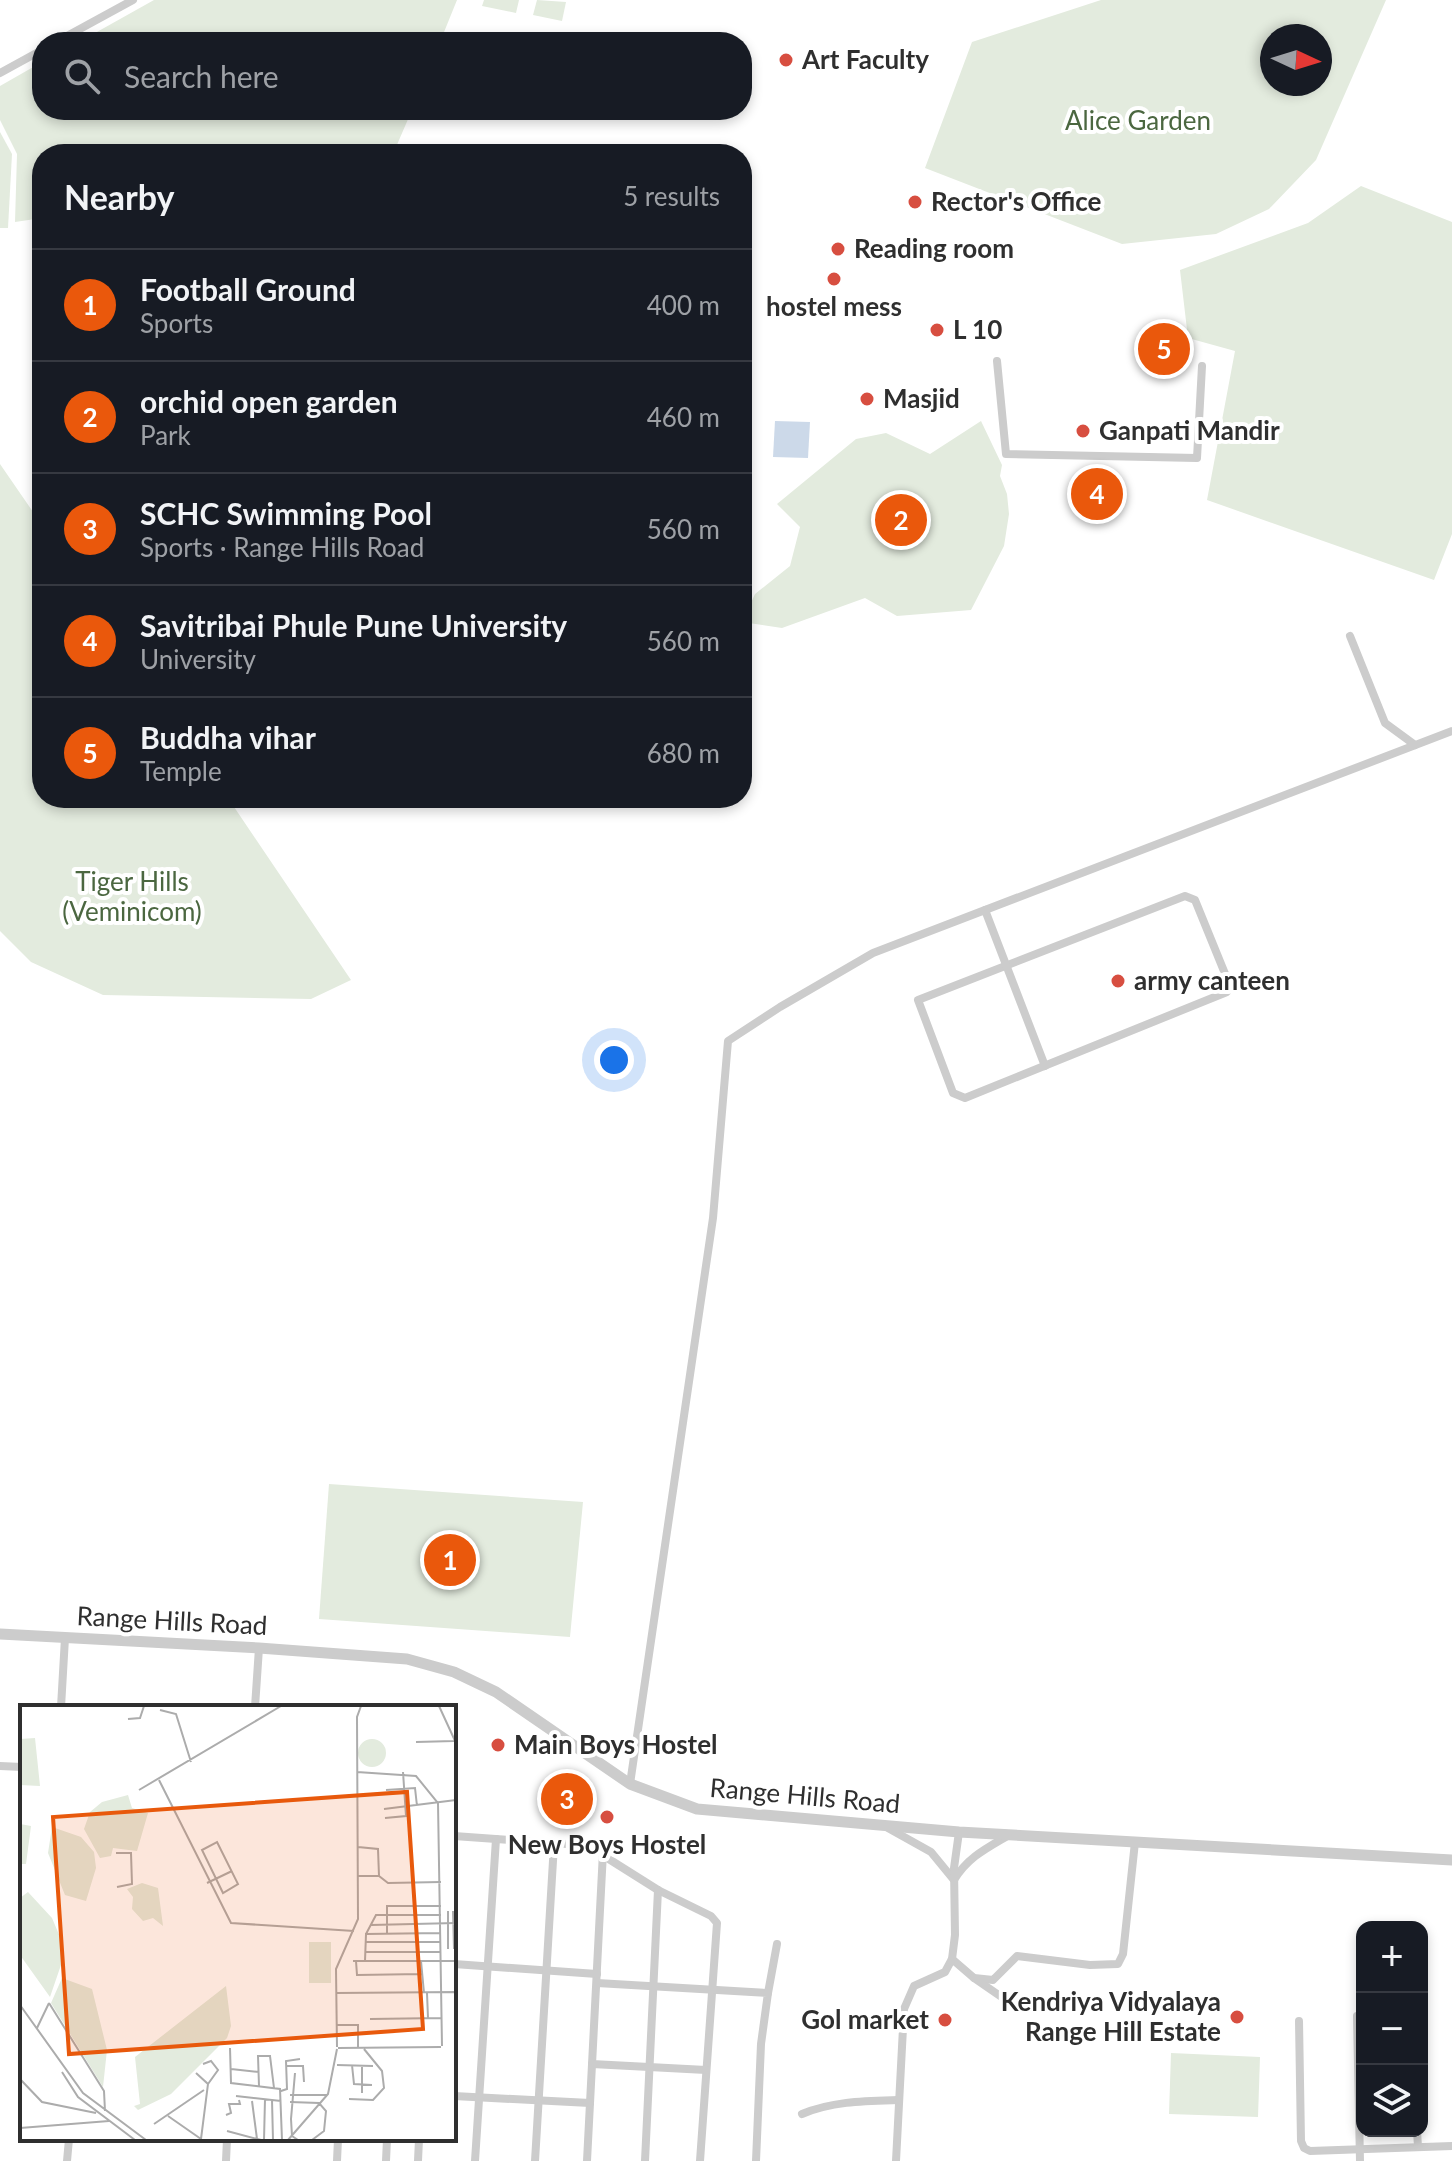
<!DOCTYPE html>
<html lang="en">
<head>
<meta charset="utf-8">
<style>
	body { margin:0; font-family:Lato,sans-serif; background:#242831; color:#f1f3f6 }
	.controls { position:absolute; right:24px; bottom:24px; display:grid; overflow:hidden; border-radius:16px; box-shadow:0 4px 12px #0003 }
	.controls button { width:72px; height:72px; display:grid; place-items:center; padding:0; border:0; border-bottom:2px solid #363941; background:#171b24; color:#f1f3f6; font:40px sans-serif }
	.compass { position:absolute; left:1260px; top:24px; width:72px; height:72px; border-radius:50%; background:#171b24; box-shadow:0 4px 12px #0003; rotate:94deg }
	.you { position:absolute; left:614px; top:1060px; width:28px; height:28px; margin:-20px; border:6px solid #fff; border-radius:50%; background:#1a73e8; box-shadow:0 0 0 12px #1a73e833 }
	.badge { display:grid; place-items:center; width:52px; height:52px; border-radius:50%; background:#ea580c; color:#fff; font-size:26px; font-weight:700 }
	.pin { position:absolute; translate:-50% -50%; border:4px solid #fff; box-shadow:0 2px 8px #0006 }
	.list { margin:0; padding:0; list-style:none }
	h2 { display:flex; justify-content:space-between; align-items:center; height:104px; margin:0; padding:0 32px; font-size:34px }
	h2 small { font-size:26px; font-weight:400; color:#9ea1a6 }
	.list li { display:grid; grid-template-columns:52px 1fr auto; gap:24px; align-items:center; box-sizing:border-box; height:112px; padding:0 32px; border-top:2px solid #363941 }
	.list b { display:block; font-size:30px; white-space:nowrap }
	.list p { margin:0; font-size:26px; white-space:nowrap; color:#9ea1a6 }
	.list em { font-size:26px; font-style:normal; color:#9ea1a6 }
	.icon { flex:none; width:44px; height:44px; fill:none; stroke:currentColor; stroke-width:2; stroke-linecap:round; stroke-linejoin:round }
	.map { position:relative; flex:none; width:1452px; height:2161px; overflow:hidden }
	.search { position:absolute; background:#171b24; box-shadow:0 4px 12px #0003; left:32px; top:32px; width:720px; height:88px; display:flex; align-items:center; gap:20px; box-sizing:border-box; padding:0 28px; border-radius:32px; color:#9ea1a6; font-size:30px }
	.panel { position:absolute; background:#171b24; box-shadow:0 4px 12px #0003; left:32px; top:144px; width:720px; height:664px; border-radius:32px }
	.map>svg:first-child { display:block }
	.green { fill:#e3ebde; fill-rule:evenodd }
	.water { fill:#ccd9e9 }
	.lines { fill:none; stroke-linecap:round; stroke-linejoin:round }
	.minor { stroke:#ccc; stroke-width:8 }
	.tertiary { stroke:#ccc; stroke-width:11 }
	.poi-dot { fill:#d74e40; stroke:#fff; stroke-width:3 }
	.labels { text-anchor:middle; stroke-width:8; stroke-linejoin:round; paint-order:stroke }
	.poi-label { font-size:26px; font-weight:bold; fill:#2f2f2f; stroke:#fff; text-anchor:start }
	.park-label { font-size:26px; fill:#4b6740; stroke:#fff }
	.street-label { font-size:26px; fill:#2f2f2f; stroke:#fff }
	.inset-road { fill:none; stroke:#acacac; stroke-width:2 }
	.view { fill:#e8590c; fill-opacity:0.15; stroke:#e8590c; stroke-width:4 }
	.inset-edge { fill:none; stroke:#2f2f2f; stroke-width:4 }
</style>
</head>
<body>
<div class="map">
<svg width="1452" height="2161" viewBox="0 0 1452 2161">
	<rect width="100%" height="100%" fill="#fff"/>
	<g class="green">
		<polygon points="154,0 457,0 440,42 79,42"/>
		<polygon points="484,0 519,0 516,13 482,6"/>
		<polygon points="537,0 566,2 562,21 533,15"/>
		<path d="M1101 0H1386L1316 160 1269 209 1216 234 1122 244 925 168 972 42ZM1272 36H1320V84H1272Z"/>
		<polygon points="42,62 42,110 412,110 393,154 42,154 42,218 15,222 17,154 0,120 0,86"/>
		<polygon points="0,132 12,154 8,228 0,228"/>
		<polygon points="1361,186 1452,222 1452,534 1434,580 1207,500 1235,351 1188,338 1180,270 1308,223"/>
		<polygon points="981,421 1002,465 1000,476 1007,494 1009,514 1004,546 971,610 897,616 865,598 782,628 742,622 755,594 790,566 800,527 777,504 856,439 886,433 930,454"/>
		<polygon points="0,464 42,525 42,798 228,798 351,980 311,999 103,995 31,962 0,931"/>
		<polygon points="329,1484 583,1502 570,1637 319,1619"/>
		<polygon points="1171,2053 1260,2057 1258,2117 1169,2114"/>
	</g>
	<g class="water">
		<polygon points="775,421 810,422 808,458 773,457"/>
		<polygon points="554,1778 590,1802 580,1818 543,1795"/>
	</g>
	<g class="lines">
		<g class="minor">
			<polyline points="56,42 133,0"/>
			<polyline points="0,73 42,50"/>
			<polyline points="997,361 1006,454 1197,458 1202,366"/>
			<polyline points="1350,636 1385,723 1415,745"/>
			<polygon points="1185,896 1195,900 1228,981 1227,992 965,1098 953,1093 918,1000"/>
			<polyline points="985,910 1045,1066"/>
			<polyline points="61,1707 65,1638"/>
			<polyline points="255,1707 259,1648"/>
			<polyline points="0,1766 22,1767"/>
			<polyline points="630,1784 713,1218 728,1041 780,1007 873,953 1452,731"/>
			<path d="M888 1828 931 1852 954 1880C968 1857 987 1848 1009 1835"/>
			<polyline points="454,1836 594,1846 603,1852 587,2161"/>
			<polyline points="604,1856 658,1890 711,1916 717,1923 700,2161"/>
			<polyline points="952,1959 974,1978 993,1980 1017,1956 1090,1965 1118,1964 1123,1954 1135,1842"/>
			<polyline points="454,1964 597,1974"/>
			<polyline points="974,1978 1003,1998"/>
			<polyline points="597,1983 768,1993 761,2044 756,2161"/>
			<polyline points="768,1993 777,1944"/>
			<polyline points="1357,2016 1360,2161"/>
			<polyline points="1299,2021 1301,2141 1304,2148 1310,2151 1452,2146"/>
			<polyline points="592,2064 706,2070"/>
			<polyline points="454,2096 590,2103"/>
			<path d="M802 2114C833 2101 866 2101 899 2100"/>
			<polyline points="1417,2131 1418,2147"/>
			<polyline points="67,2161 69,2139"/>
			<polyline points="226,2161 227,2139"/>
			<polyline points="337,2161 338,2139"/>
			<polyline points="386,2161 387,2139"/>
			<polyline points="418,2161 419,2139"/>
			<polyline points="475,2161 496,1839"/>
			<polyline points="535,2161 554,1844"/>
			<polyline points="645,2161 658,1890"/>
			<polyline points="896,2161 904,2009 914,1986 945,1972 952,1959 955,1935 954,1868 959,1832"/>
		</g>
		<polyline class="tertiary" points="0,1634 259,1648 407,1659 454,1672 496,1692 630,1784 697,1809 959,1832 1452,1860"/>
	</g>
	<g class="poi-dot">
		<circle cx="786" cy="60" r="8"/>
		<circle cx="915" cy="202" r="8"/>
		<circle cx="838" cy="249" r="8"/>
		<circle cx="834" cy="279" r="8"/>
		<circle cx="937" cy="330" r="8"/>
		<circle cx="867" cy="399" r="8"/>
		<circle cx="1083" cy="431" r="8"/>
		<circle cx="1118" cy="981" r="8"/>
		<circle cx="498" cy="1745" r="8"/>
		<circle cx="607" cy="1817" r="8"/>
		<circle cx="1237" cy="2017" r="8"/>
		<circle cx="945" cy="2020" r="8"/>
	</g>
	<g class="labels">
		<g class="poi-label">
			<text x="802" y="69">Art Faculty</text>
			<text x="931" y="211">Rector's Office</text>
			<text x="854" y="258">Reading room</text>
			<text x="834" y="316" text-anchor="middle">hostel mess</text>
			<text x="953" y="339">L 10</text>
			<text x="883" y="408">Masjid</text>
			<text x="1099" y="440">Ganpati Mandir</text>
			<text x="1134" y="990">army canteen</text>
			<text x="514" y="1754">Main Boys Hostel</text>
			<text x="607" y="1854" text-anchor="middle">New Boys Hostel</text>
			<text x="1221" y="2011" text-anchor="end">Kendriya Vidyalaya<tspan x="1221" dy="30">Range Hill Estate</tspan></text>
			<text x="929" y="2029" text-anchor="end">Gol market</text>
		</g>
		<g class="park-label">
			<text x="1138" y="130">Alice Garden</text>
			<text x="132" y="891">Tiger Hills<tspan x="132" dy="30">(Veminicom)</tspan></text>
		</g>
		<g class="street-label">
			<text transform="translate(172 1621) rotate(3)" y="9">Range Hills Road</text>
			<text transform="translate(805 1796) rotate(5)" y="9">Range Hills Road</text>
		</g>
	</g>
	<g transform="translate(20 1705)">
		<rect width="436" height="436" fill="#fff"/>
		<path d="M15 33 20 81 0 80V34ZM338 48a14 14 0 1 1 28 0a14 14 0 1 1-28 0ZM108 90 112 103 128 108 117 146 93 143 91 151 80 153 64 124 70 107 82 97ZM0 119 11 121 6 159H0ZM32 122 61 132 74 147 76 163 66 196 45 190 28 148ZM122 178 138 183 143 221 133 213 123 216 112 204 113 192 107 184ZM8 187 32 213 40 232 42 257 30 292 0 250V193ZM289 237H311V278H289ZM42 273 72 284 87 345 83 382 31 298ZM206 281 211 321 207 333 151 389 118 405 114 401 120 399 115 352Z" fill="#e3ebde"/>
		<path class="inset-road" d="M419 1 436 38M140 5 156 9 171 57M108 14 120 13 124 1M396 37 434 36M337 67 396 71 418 98 422 341M139 75 211 218 334 226M119 85 261 1M366 85 395 83 397 101M364 104 436 95M365 113 386 111 383 67M197 137 218 179 203 188 182 145ZM338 142 358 144 359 171M96 148H111L112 179 97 182M338 171H359L368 178 421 177M187 178 212 166M428 206V244M433 206 434 244M351 220 436 218M346 229 356 210H421M367 229V201H421M345 237H421M345 247H421M333 256H436M336 256 337 270 402 269M345 256 346 229 421 228M401 256 404 288M435 287 436 322M316 288 436 287M407 288 408 313M29 298 84 386 85 406M0 300 63 388 126 435M350 314 422 313M317 320H338V343M17 323 29 298M317 342 316 264 338 214 337 12 341 1M210 343 211 378 260 384 262 435M318 343 421 342M183 359 191 356 198 365 188 379M317 360 353 361M332 360 334 379 352 380M266 361H283L284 377M342 361V388M211 364 239 367M42 367 58 392 115 435M176 368 188 379 181 434M275 368 271 414 272 431 278 435M0 374 22 397 76 408M239 381 238 351H250L254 383M261 386 267 384 266 356 280 354M270 390H308M216 391 261 396M329 394 353 395 364 383 362 366 344 344M252 395 253 435M232 396 237 434M270 397 299 398 306 406 304 426 292 435M206 410 211 408 209 399H220L219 395M148 411 181 434M134 419 184 385M0 423 89 416M207 426 241 435M244 435 245 394M268 435 308 389 317 344"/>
		<path class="view" d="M387 87 403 324 49 349 33 112Z"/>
		<rect width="436" height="436" class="inset-edge"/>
	</g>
</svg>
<div class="controls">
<button>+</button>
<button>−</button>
<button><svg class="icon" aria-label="layers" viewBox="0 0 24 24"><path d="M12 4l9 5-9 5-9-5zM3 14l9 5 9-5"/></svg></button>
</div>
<svg class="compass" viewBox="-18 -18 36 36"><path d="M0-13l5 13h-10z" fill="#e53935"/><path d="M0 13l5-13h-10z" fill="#9ea1a6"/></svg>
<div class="you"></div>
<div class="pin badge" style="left:450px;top:1560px">1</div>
<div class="pin badge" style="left:901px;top:520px">2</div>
<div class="pin badge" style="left:567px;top:1799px">3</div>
<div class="pin badge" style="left:1097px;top:494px">4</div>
<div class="pin badge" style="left:1164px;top:349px">5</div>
<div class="search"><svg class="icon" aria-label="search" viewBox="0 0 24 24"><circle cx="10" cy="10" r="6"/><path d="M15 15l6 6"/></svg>Search here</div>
<section class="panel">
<h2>Nearby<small>5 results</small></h2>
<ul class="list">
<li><span class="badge">1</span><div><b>Football Ground</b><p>Sports</p></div><em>400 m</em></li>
<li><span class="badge">2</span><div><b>orchid open garden</b><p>Park</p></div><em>460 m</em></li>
<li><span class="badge">3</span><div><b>SCHC Swimming Pool</b><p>Sports · Range Hills Road</p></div><em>560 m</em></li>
<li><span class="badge">4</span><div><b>Savitribai Phule Pune University</b><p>University</p></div><em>560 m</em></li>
<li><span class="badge">5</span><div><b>Buddha vihar</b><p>Temple</p></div><em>680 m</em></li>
</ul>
</section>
</div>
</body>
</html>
